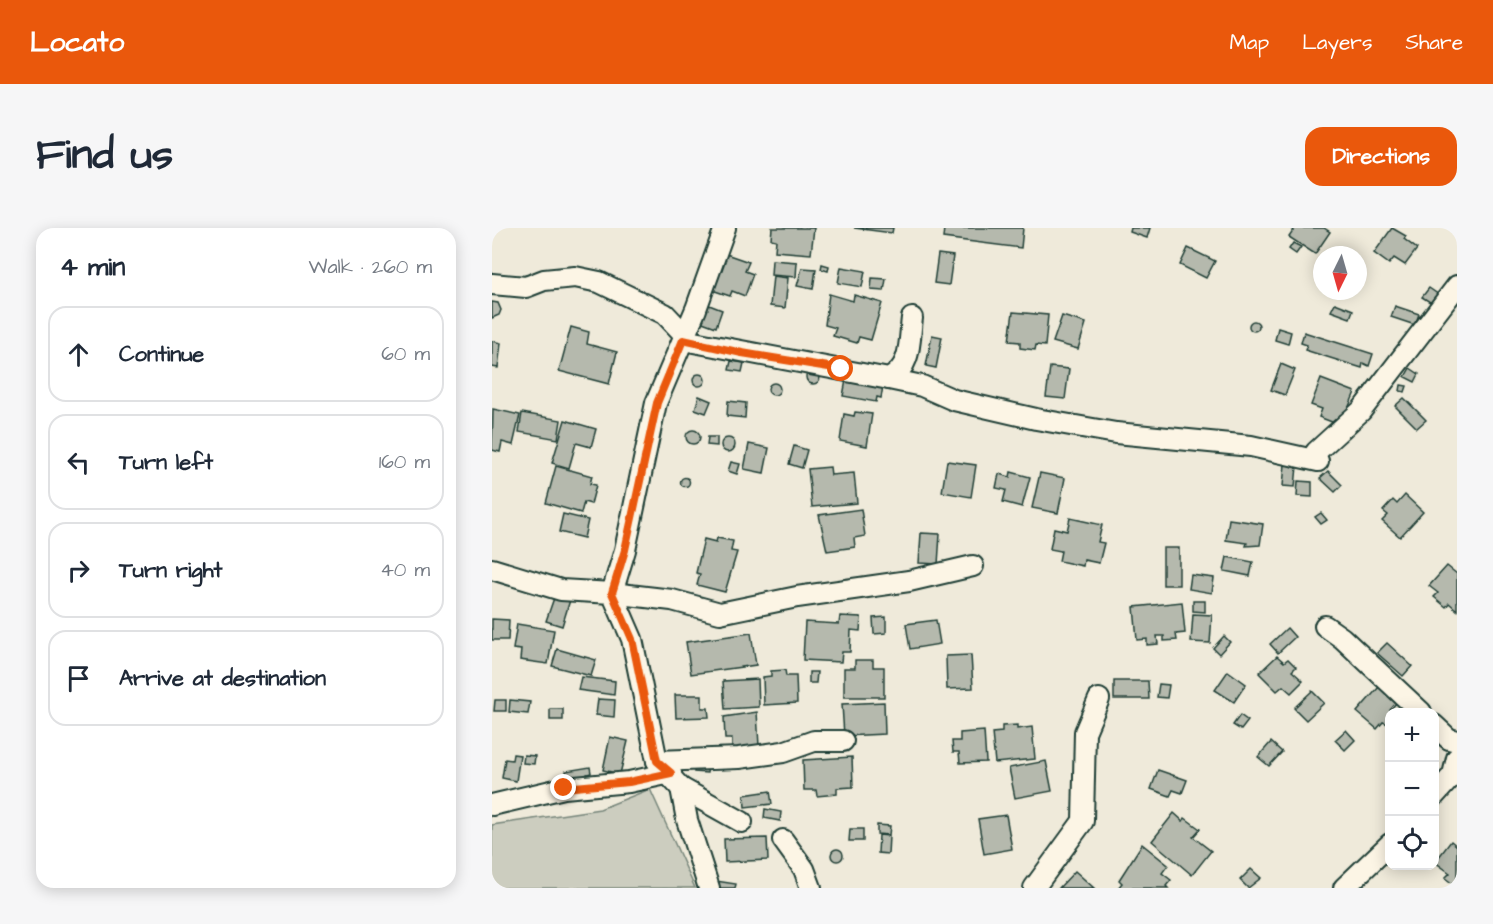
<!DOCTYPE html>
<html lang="en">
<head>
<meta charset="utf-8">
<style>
	body { margin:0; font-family:"Architects Daughter",sans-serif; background:#f6f6f7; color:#1f2937 }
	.controls { position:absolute; right:18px; bottom:18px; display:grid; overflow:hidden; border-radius:12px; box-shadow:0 3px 15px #0003 }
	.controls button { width:54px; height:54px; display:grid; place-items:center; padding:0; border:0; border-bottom:2px solid #e0e1e3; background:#fff; color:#1f2937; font:30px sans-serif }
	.compass { position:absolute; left:821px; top:18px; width:54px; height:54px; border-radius:50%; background:#fff; box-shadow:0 3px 15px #0003; rotate:185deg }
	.stop { position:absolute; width:18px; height:18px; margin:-14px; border:4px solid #ea580c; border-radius:50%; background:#fff }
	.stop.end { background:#ea580c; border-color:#fff; box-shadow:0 2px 6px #0008 }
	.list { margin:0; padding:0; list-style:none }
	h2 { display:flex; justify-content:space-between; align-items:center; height:78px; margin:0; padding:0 24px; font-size:26px }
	h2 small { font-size:20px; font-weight:400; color:#747a83 }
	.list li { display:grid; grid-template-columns:39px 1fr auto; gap:18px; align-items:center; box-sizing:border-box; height:96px; margin:0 12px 12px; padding:0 12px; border:2px solid #e0e1e3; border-radius:18px }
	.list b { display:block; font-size:22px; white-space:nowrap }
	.list em { font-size:20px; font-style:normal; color:#747a83 }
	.icon { flex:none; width:33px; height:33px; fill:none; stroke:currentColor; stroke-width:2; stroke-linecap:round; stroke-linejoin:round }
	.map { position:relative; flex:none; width:965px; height:660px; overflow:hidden; border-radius:18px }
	header { display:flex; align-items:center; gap:36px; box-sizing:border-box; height:84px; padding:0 30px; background:#ea580c; color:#fff }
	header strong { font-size:28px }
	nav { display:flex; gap:33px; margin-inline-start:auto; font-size:21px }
	.intro { display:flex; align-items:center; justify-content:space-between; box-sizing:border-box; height:144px; padding:0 36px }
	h1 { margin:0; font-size:42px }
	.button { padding:15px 27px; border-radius:18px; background:#ea580c; color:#fff; font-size:21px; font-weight:700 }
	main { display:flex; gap:36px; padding:0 36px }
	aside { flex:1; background:#fff; border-radius:18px; box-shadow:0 3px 15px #0003 }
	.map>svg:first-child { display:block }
	.green { fill:#cccdbf; stroke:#76857a; stroke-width:1.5 }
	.building { fill:#b5b9ad; stroke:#1f3d34; stroke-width:1.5 }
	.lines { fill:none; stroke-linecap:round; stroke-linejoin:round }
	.street-casing { stroke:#1f3d34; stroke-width:24 }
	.street { stroke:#fcf5e5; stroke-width:20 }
	.route { stroke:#ea580c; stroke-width:8 }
</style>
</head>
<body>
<header>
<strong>Locato</strong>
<nav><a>Map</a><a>Layers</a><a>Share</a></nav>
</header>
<div class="intro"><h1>Find us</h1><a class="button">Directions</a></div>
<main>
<aside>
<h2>4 min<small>Walk · 260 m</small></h2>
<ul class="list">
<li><svg class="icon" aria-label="ahead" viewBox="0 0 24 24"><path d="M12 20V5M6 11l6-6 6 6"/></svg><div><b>Continue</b></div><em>60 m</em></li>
<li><svg class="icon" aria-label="left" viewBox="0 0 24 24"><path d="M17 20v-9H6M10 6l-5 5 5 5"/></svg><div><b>Turn left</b></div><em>160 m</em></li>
<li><svg class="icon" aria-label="right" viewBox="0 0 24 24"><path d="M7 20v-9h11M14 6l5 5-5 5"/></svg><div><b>Turn right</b></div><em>40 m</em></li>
<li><svg class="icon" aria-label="arrive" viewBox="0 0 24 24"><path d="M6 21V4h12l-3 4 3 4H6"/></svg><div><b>Arrive at destination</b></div></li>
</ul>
</aside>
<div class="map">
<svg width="965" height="660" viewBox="0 0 965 660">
	<rect width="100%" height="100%" fill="#efeada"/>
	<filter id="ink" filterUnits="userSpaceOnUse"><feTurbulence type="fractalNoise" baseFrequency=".0167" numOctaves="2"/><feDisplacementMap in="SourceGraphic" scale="12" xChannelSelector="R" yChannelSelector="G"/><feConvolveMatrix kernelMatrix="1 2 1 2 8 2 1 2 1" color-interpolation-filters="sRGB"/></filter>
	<g filter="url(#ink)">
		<polygon class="green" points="158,561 203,660 0,660 0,597 108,581"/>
		<g class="building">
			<polygon points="280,0 322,0 319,26 283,23 284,12 279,11"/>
			<polygon points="362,0 401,0 400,5"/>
			<polygon points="452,0 531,0 529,20 451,10"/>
			<polygon points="639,0 658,0 655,10 638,4"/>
			<polygon points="799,0 832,0 838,4 823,26 797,9 802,2"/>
			<polygon points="900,0 914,8 912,11 925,21 913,37 902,30 897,36 882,25"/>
			<polygon points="801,15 809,19 804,26 797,21"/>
			<polygon points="696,20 723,33 714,50 688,37"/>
			<polygon points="234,26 257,34 253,43 261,46 253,68 240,63 238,68 220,62"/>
			<polygon points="446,26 461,28 457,57 442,55"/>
			<polygon points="280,32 305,34 304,49 279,47"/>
			<polygon points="330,36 337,38 336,43 329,41"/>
			<polygon points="349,39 373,43 370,59 346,55"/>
			<polygon points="310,40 324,41 321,61 305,58"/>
			<polygon points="281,48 296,50 293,80 278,78"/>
			<polygon points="380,50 394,51 392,63 379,62"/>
			<polygon points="937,60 947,67 941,76 930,69"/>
			<polygon points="337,66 361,73 362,67 390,75 379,112 367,109 365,115 341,108 344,100 333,97"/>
			<polygon points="0,74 6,75 9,82 7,87 0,90"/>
			<polygon points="212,75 230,82 224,99 205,92"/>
			<polygon points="843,75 861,82 858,90 839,83"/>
			<polygon points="903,78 927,86 923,97 899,89"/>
			<polygon points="521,84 556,87 553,118 544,117 543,122 528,120 528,114 517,113"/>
			<polygon points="570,88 594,95 586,121 561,114"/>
			<circle cx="762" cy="98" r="5"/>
			<polygon points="79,99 97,104 95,116 125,124 117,156 67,143"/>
			<polygon points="786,100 799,104 796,116 783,112"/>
			<polygon points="812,104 881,126 877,138 871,135 870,140 813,122 815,117 809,115"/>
			<polygon points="440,107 450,109 444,140 434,138"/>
			<polygon points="0,113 9,115 6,140 0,139"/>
			<polygon points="239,133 252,135 250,144 237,142"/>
			<polygon points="789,136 803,142 793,167 779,162"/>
			<polygon points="558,139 577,141 573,171 554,169"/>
			<polygon points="918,140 927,146 923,154 913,149"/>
			<circle cx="321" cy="149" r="7"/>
			<circle cx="207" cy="152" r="6"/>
			<polygon points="829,151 863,164 853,188 848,187 845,196 827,189 830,181 819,177"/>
			<polygon points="354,152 391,158 389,170 385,169 384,174 351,168"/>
			<circle cx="282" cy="161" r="6"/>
			<polygon points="909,157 915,158 913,164 908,163"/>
			<polygon points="207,168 219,173 214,185 203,181"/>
			<polygon points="912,170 934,192 925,200 903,178"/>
			<polygon points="236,173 254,175 253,190 235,188"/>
			<polygon points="1,181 28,187 21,217 10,214 8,224 0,222"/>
			<polygon points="363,184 380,186 375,218 348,213 352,186 362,188"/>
			<polygon points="30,185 69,192 66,211 27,204"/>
			<polygon points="73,192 104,201 99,219 84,215 77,240 60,235"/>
			<circle cx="201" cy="209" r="7"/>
			<polygon points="216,209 225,209 225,218 215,217"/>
			<circle cx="236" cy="217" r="7"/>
			<polygon points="257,216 277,220 272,245 252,241"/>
			<polygon points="302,218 315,222 310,240 297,236"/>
			<polygon points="455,233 484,237 479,269 450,264"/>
			<polygon points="239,234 248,236 245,246 236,243"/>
			<polygon points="793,236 805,238 803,259 791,258"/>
			<polygon points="64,238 100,248 98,256 104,257 99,276 92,274 89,285 54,275"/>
			<polygon points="338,239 339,247 362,245 365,275 320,279 316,241"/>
			<polygon points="836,243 850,257 843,264 828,250"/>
			<polygon points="519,244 538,249 530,279 511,274 514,262 504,260 507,246 518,249"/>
			<polygon points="548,245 573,250 566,285 540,280"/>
			<circle cx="193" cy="254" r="4.5"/>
			<polygon points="806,253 820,254 820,269 805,268"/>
			<polygon points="913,267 931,284 908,309 890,293 896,287 891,283 901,272 905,276"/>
			<polygon points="369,281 373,308 362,310 363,319 335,323 327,287"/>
			<polygon points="829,285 835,292 829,296 823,289"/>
			<polygon points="71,286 96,292 92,310 67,304"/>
			<polygon points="578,290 610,297 606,314 612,315 607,335 592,332 591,338 567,333 569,323 558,321 562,300 575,303"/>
			<polygon points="737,291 771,296 768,317 754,318 755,315 734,312"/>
			<polygon points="429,305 448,306 446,336 427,335"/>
			<polygon points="225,310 241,313 239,323 245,324 233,364 205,357 208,346 204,345 212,311 224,314"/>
			<rect x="671" y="320" width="16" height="37"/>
			<polygon points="735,329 761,334 758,348 732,343"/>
			<polygon points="955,338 965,346 965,382 957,375 954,379 942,369 946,365 937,358"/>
			<polygon points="699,347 722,350 720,365 697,361"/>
			<polygon points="63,367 78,372 70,398 54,393"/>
			<polygon points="701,373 713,373 713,384 701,383"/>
			<polygon points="690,374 693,405 684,406 685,412 672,413 672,408 665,408 666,416 655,417 655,411 645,412 642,379"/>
			<polygon points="701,386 720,387 718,415 699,414"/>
			<polygon points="348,388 369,389 368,403 359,402 358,424 350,424 349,434 311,432 313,394 347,396"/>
			<polygon points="394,389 394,405 382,406 381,390"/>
			<polygon points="0,391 17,392 16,412 0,412"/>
			<polygon points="444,392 448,416 418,421 414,396"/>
			<polygon points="25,396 62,402 56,436 28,432 29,422 21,421"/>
			<polygon points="795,400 803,409 786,425 778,416"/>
			<polygon points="259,405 264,437 199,446 194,414"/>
			<polygon points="732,408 738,414 727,426 721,420"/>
			<polygon points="895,415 920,438 911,448 885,425"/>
			<polygon points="65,421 104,432 99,448 60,438"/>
			<polygon points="479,427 481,460 455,461 454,428"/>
			<polygon points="785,428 792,434 796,431 804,439 800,443 811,453 799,465 791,458 785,463 767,445"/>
			<polygon points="363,432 381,432 381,439 392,439 392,469 352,469 352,440 363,440"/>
			<polygon points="293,442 294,448 304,448 305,475 272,477 271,449 279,448 279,443"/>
			<polygon points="736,443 754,456 742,474 723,462"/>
			<polygon points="317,444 325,444 324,455 317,455"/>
			<polygon points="89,449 123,453 122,467 86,462"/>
			<polygon points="266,451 267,479 233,481 231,453"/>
			<polygon points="622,453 656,453 657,471 622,471"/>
			<polygon points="667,456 677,457 675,470 665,469"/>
			<polygon points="887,459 905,474 898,482 901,484 898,484 898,497 891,494 885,501 865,484"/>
			<polygon points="820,463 832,475 814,492 802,480"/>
			<polygon points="183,467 210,467 210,480 216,480 217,489 184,490"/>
			<polygon points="106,471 123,472 122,489 104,487"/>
			<polygon points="3,472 14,472 14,483 2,483"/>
			<polygon points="18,472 38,474 36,486 17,484"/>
			<polygon points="392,474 393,506 352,508 350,476"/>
			<rect x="58" y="481" width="13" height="11"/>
			<polygon points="265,484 267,518 240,520 240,511 233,511 232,489"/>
			<polygon points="748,487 756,493 749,502 741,497"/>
			<polygon points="525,497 525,501 540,499 543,531 503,535 500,505 510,504 510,498"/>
			<polygon points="854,502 863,512 853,522 843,512"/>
			<polygon points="492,503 494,534 468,535 467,524 461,524 460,513 468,513 468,505"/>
			<polygon points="118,509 136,513 128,546 111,542"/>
			<polygon points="779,514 790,524 777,538 766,529"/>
			<polygon points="21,526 28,527 24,553 10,550 13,531 20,532"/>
			<polygon points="32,527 43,528 42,536 31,535"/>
			<polygon points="360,529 361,559 345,560 345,566 325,568 324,562 312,562 311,532"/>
			<polygon points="554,533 560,563 523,570 517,540"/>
			<polygon points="203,536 216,537 215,545 202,544"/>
			<polygon points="98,539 99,545 95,546 96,551 76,555 74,543"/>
			<polygon points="666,542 695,552 690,565 681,562 678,568 659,561"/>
			<polygon points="278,563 280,576 253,579 252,567"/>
			<polygon points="273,581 289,584 288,593 272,590"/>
			<polygon points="682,585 691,593 693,590 708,601 701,609 719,623 700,647 660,613"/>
			<polygon points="514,587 520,621 492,626 486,591"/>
			<polygon points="385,597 398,598 397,607 385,606"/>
			<polygon points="358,601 371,601 371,613 357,613"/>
			<polygon points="387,607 397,608 396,626 386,625"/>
			<polygon points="275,610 276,632 233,634 232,611"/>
			<polygon points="959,613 965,618 965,659 953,650 958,645 943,634"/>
			<polygon points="650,616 676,637 670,645 679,652 674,658 676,660 626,660 630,655 627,652"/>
			<circle cx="345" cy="627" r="6"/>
			<polygon points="759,641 769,650 756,660 748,652"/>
			<polygon points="583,643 602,660 567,660"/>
			<polygon points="224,653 244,656 243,660 223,660"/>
		</g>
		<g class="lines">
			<defs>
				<g id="street">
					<polyline points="0,56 34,59 52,52 83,49 107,54 173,86 193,107"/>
					<path d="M191 112 397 151C420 138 417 114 420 90"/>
					<polyline points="397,151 430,158 462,172 544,191 624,205 759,218 826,233"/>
					<polyline points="824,224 869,183 965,58"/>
					<polyline points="0,341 69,362 120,365 133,322 164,175 204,81 233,0"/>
					<polyline points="833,398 850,410 929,484"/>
					<polyline points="942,497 957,511 965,513"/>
					<polyline points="165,533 247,530 291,524 322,513 351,513"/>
					<polyline points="189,560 195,592 217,660"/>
					<polyline points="942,568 961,547 965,530"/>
					<polyline points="0,577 72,560 137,554 179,545"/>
					<path d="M250 594 189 560C181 552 173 542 165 533L140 411 120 365 180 372 228 385 305 369 417 353 481 338"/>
					<polyline points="291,612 312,641 319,660"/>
					<polyline points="542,660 591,593 593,504 607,471"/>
					<polyline points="852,660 898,616"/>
				</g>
			</defs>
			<use href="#street" class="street-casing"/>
			<use href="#street" class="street"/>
		</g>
	</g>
	<g class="lines" filter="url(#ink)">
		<polyline class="route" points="72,560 137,554 179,545 165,533 140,411 120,365 133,322 165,175 191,112 250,125 349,141"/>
	</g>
</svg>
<div class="controls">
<button>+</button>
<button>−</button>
<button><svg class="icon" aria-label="locate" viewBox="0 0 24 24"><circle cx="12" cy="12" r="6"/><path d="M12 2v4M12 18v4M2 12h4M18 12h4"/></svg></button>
</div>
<svg class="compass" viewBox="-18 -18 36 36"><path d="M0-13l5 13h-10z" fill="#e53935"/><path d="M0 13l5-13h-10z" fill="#747a83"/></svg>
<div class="stop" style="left:349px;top:141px"></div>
<div class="stop end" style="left:72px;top:560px"></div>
</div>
</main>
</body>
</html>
